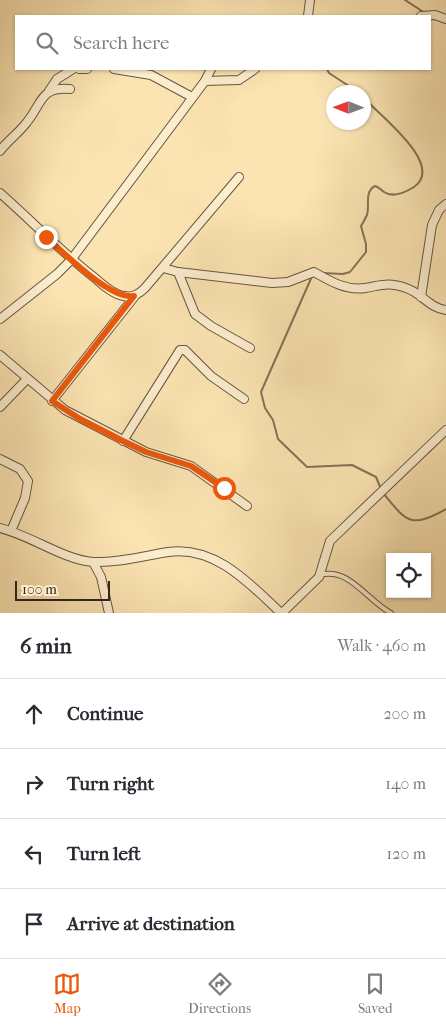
<!DOCTYPE html>
<html lang="en">
<head>
<meta charset="utf-8">
<style>
	body { margin:0; font-family:"IM FELL French Canon",serif; background:#f7f7f7; color:#2b2b33 }
	.controls { position:absolute; right:15px; bottom:15px; display:grid; overflow:hidden; border-radius:0px; box-shadow:0 1px 4px #0004 }
	.controls button { width:45px; height:45px; display:grid; place-items:center; padding:0; border:0; border-bottom:1px solid #e1e1e2; background:#fff; color:#2b2b33; font:25px sans-serif }
	.compass { position:absolute; left:326px; top:85px; width:45px; height:45px; border-radius:50%; background:#fff; box-shadow:0 1px 4px #0004; rotate:271deg }
	.scale { position:absolute; left:15px; bottom:12px; width:95px; box-sizing:border-box; padding-left:5px; border:2px solid #35271d; border-top:0; font-size:14px; line-height:18px; white-space:nowrap; color:#35271d; -webkit-text-stroke:4px #fcedcd; paint-order:stroke }
	.stop { position:absolute; width:15px; height:15px; margin:-11px; border:4px solid #ea580c; border-radius:50%; background:#fff }
	.stop.end { background:#ea580c; border-color:#fff; box-shadow:0 1px 5px #0008 }
	.list { margin:0; padding:0; list-style:none }
	h2 { display:flex; justify-content:space-between; align-items:center; height:65px; margin:0; padding:0 20px; font-size:21px }
	h2 small { font-size:16px; font-weight:400; color:#7c7c81 }
	.list li { display:grid; grid-template-columns:32px 1fr auto; gap:15px; align-items:center; box-sizing:border-box; height:70px; padding:0 20px; border-top:1px solid #e1e1e2 }
	.list b { display:block; font-size:19px; white-space:nowrap }
	.list em { font-size:16px; font-style:normal; color:#7c7c81 }
	.icon { flex:none; width:28px; height:28px; fill:none; stroke:currentColor; stroke-width:2; stroke-linecap:round; stroke-linejoin:round }
	.map { position:relative; flex:none; width:446px; height:613px; overflow:hidden }
	.search { position:absolute; background:#fff; box-shadow:0 1px 4px #0004; left:15px; right:15px; top:15px; height:55px; display:flex; align-items:center; gap:12px; box-sizing:border-box; padding:0 18px; border-radius:0px; color:#7c7c81; font-size:19px }
	.sheet { height:345px; background:#fff }
	nav { display:flex; justify-content:space-around; align-items:center; box-sizing:border-box; height:70px; border-top:1px solid #e1e1e2; background:#fff; font-size:14px; color:#7c7c81 }
	nav a { display:grid; justify-items:center; gap:2px }
	nav .on { color:#ea580c }
	.map>svg:first-child { display:block }
	.lines { fill:none; stroke-linecap:round; stroke-linejoin:round }
	.stream { stroke:#847258; stroke-width:2 }
	.lane-casing { stroke:#665642; stroke-width:6 }
	.street-casing { stroke:#665642; stroke-width:10 }
	.lane { stroke:#fcedcd; stroke-width:4 }
	.street { stroke:#fcedcd; stroke-width:8 }
	.route { stroke:#ea580c; stroke-width:6 }
</style>
</head>
<body>
<div class="map">
<svg width="446" height="613" viewBox="0 0 446 613">
	<rect width="100%" height="100%" fill="#fbe4b2"/>
	<filter id="stains"><feTurbulence type="fractalNoise" baseFrequency=".004" numOctaves="4"/><feColorMatrix values="0 0 0 0 .2 0 0 0 0 .09 0 0 0 0 .02 0 0 0 .5 -.17"/></filter>
	<radialGradient id="worn" r=".72"><stop offset=".6" stop-color="#630" stop-opacity="0"/><stop offset="1" stop-color="#630" stop-opacity=".3"/></radialGradient>
	<g class="lines">
		<g class="stream">
			<polyline points="405,0 425,13"/>
			<polyline points="327,69 329,73 358,92"/>
			<path d="M322 273 343 274 350 272 366 252V244L361 226C363 223 365 219 367 215 370 205 364 192 375 186 379 187 381 190 384 192 393 198 406 192 414 187 446 165 378 114 364 98"/>
			<polyline points="313,274 261,392 265,408 273,420 278,439 307,467 352,465 376,477 381,489"/>
			<path d="M383 493C407 522 410 529 446 509"/>
		</g>
		<defs>
			<path id="lane" d="M320 575C350 567 367 601 391 613"/>
			<g id="street">
				<polyline points="308,16 310,0"/>
				<polyline points="421,16 435,15 446,19"/>
				<polyline points="79,69 87,69"/>
				<polyline points="114,69 151,75 192,97"/>
				<polyline points="205,81 211,69"/>
				<polyline points="49,91 57,79 73,69"/>
				<path d="M0 151C8 140 19 133 27 122 43 102 40 87 70 89"/>
				<path d="M0 193C32 221 61 252 95 278 103 285 114 295 124 296 133 298 139 294 145 288L239 177"/>
				<polyline points="163,268 178,272 195,314 211,326 250,348"/>
				<path d="M178 272 272 283 288 282 314 272C330 281 346 291 365 288 383 285 388 282 406 288 422 293 429 308 446 310"/>
				<polyline points="421,297 432,225 439,210 446,204"/>
				<polyline points="0,319 57,274 71,260 205,81 239,80 255,69"/>
				<polyline points="0,355 65,410 146,452 191,466 247,506"/>
				<polyline points="52,401 135,296"/>
				<polyline points="0,407 27,379"/>
				<polyline points="123,441 180,350 185,350 211,376 244,399"/>
				<polyline points="0,459 20,469 28,481 25,498 11,531"/>
				<path d="M0 528C30 535 64 560 93 562 118 563 144 556 168 552 215 545 250 584 281 613"/>
				<polyline points="93,562 101,577 109,613"/>
				<polyline points="282,613 319,577 330,541 446,430"/>
			</g>
		</defs>
		<use href="#lane" class="lane-casing"/>
		<use href="#street" class="street-casing"/>
		<use href="#lane" class="lane"/>
		<use href="#street" class="street"/>
	</g>
	<g class="lines">
		<path class="route" d="M46 237C64 253 110 300 134 296L52 401 80 419 123 441 146 452 191 466 224 488"/>
	</g>
	<rect width="100%" height="100%" filter="url(#stains)"/>
	<rect width="100%" height="100%" fill="url(#worn)"/>
</svg>
<div class="controls">
<button><svg class="icon" aria-label="locate" viewBox="0 0 24 24"><circle cx="12" cy="12" r="6"/><path d="M12 2v4M12 18v4M2 12h4M18 12h4"/></svg></button>
</div>
<svg class="compass" viewBox="-18 -18 36 36"><path d="M0-13l5 13h-10z" fill="#e53935"/><path d="M0 13l5-13h-10z" fill="#7c7c81"/></svg>
<div class="scale">100 m</div>
<div class="stop" style="left:224px;top:488px"></div>
<div class="stop end" style="left:46px;top:237px"></div>
<div class="search"><svg class="icon" aria-label="search" viewBox="0 0 24 24"><circle cx="10" cy="10" r="6"/><path d="M15 15l6 6"/></svg>Search here</div>
</div>
<section class="sheet">
<h2>6 min<small>Walk · 460 m</small></h2>
<ul class="list">
<li><svg class="icon" aria-label="ahead" viewBox="0 0 24 24"><path d="M12 20V5M6 11l6-6 6 6"/></svg><div><b>Continue</b></div><em>200 m</em></li>
<li><svg class="icon" aria-label="right" viewBox="0 0 24 24"><path d="M7 20v-9h11M14 6l5 5-5 5"/></svg><div><b>Turn right</b></div><em>140 m</em></li>
<li><svg class="icon" aria-label="left" viewBox="0 0 24 24"><path d="M17 20v-9H6M10 6l-5 5 5 5"/></svg><div><b>Turn left</b></div><em>120 m</em></li>
<li><svg class="icon" aria-label="arrive" viewBox="0 0 24 24"><path d="M6 21V4h12l-3 4 3 4H6"/></svg><div><b>Arrive at destination</b></div></li>
</ul>
</section>
<nav>
<a class="on"><svg class="icon" aria-label="map" viewBox="0 0 24 24"><path d="M3 6l6-2 6 2 6-2v14l-6 2-6-2-6 2zM9 4v14M15 6v14"/></svg>Map</a>
<a><svg class="icon" aria-label="directions" viewBox="0 0 24 24"><path d="M12 3l9 9-9 9-9-9zM9 14v-3h6M13 9l2 2-2 2"/></svg>Directions</a>
<a><svg class="icon" aria-label="saved" viewBox="0 0 24 24"><path d="M7 4h10v16l-5-4-5 4z"/></svg>Saved</a>
</nav>
</body>
</html>
